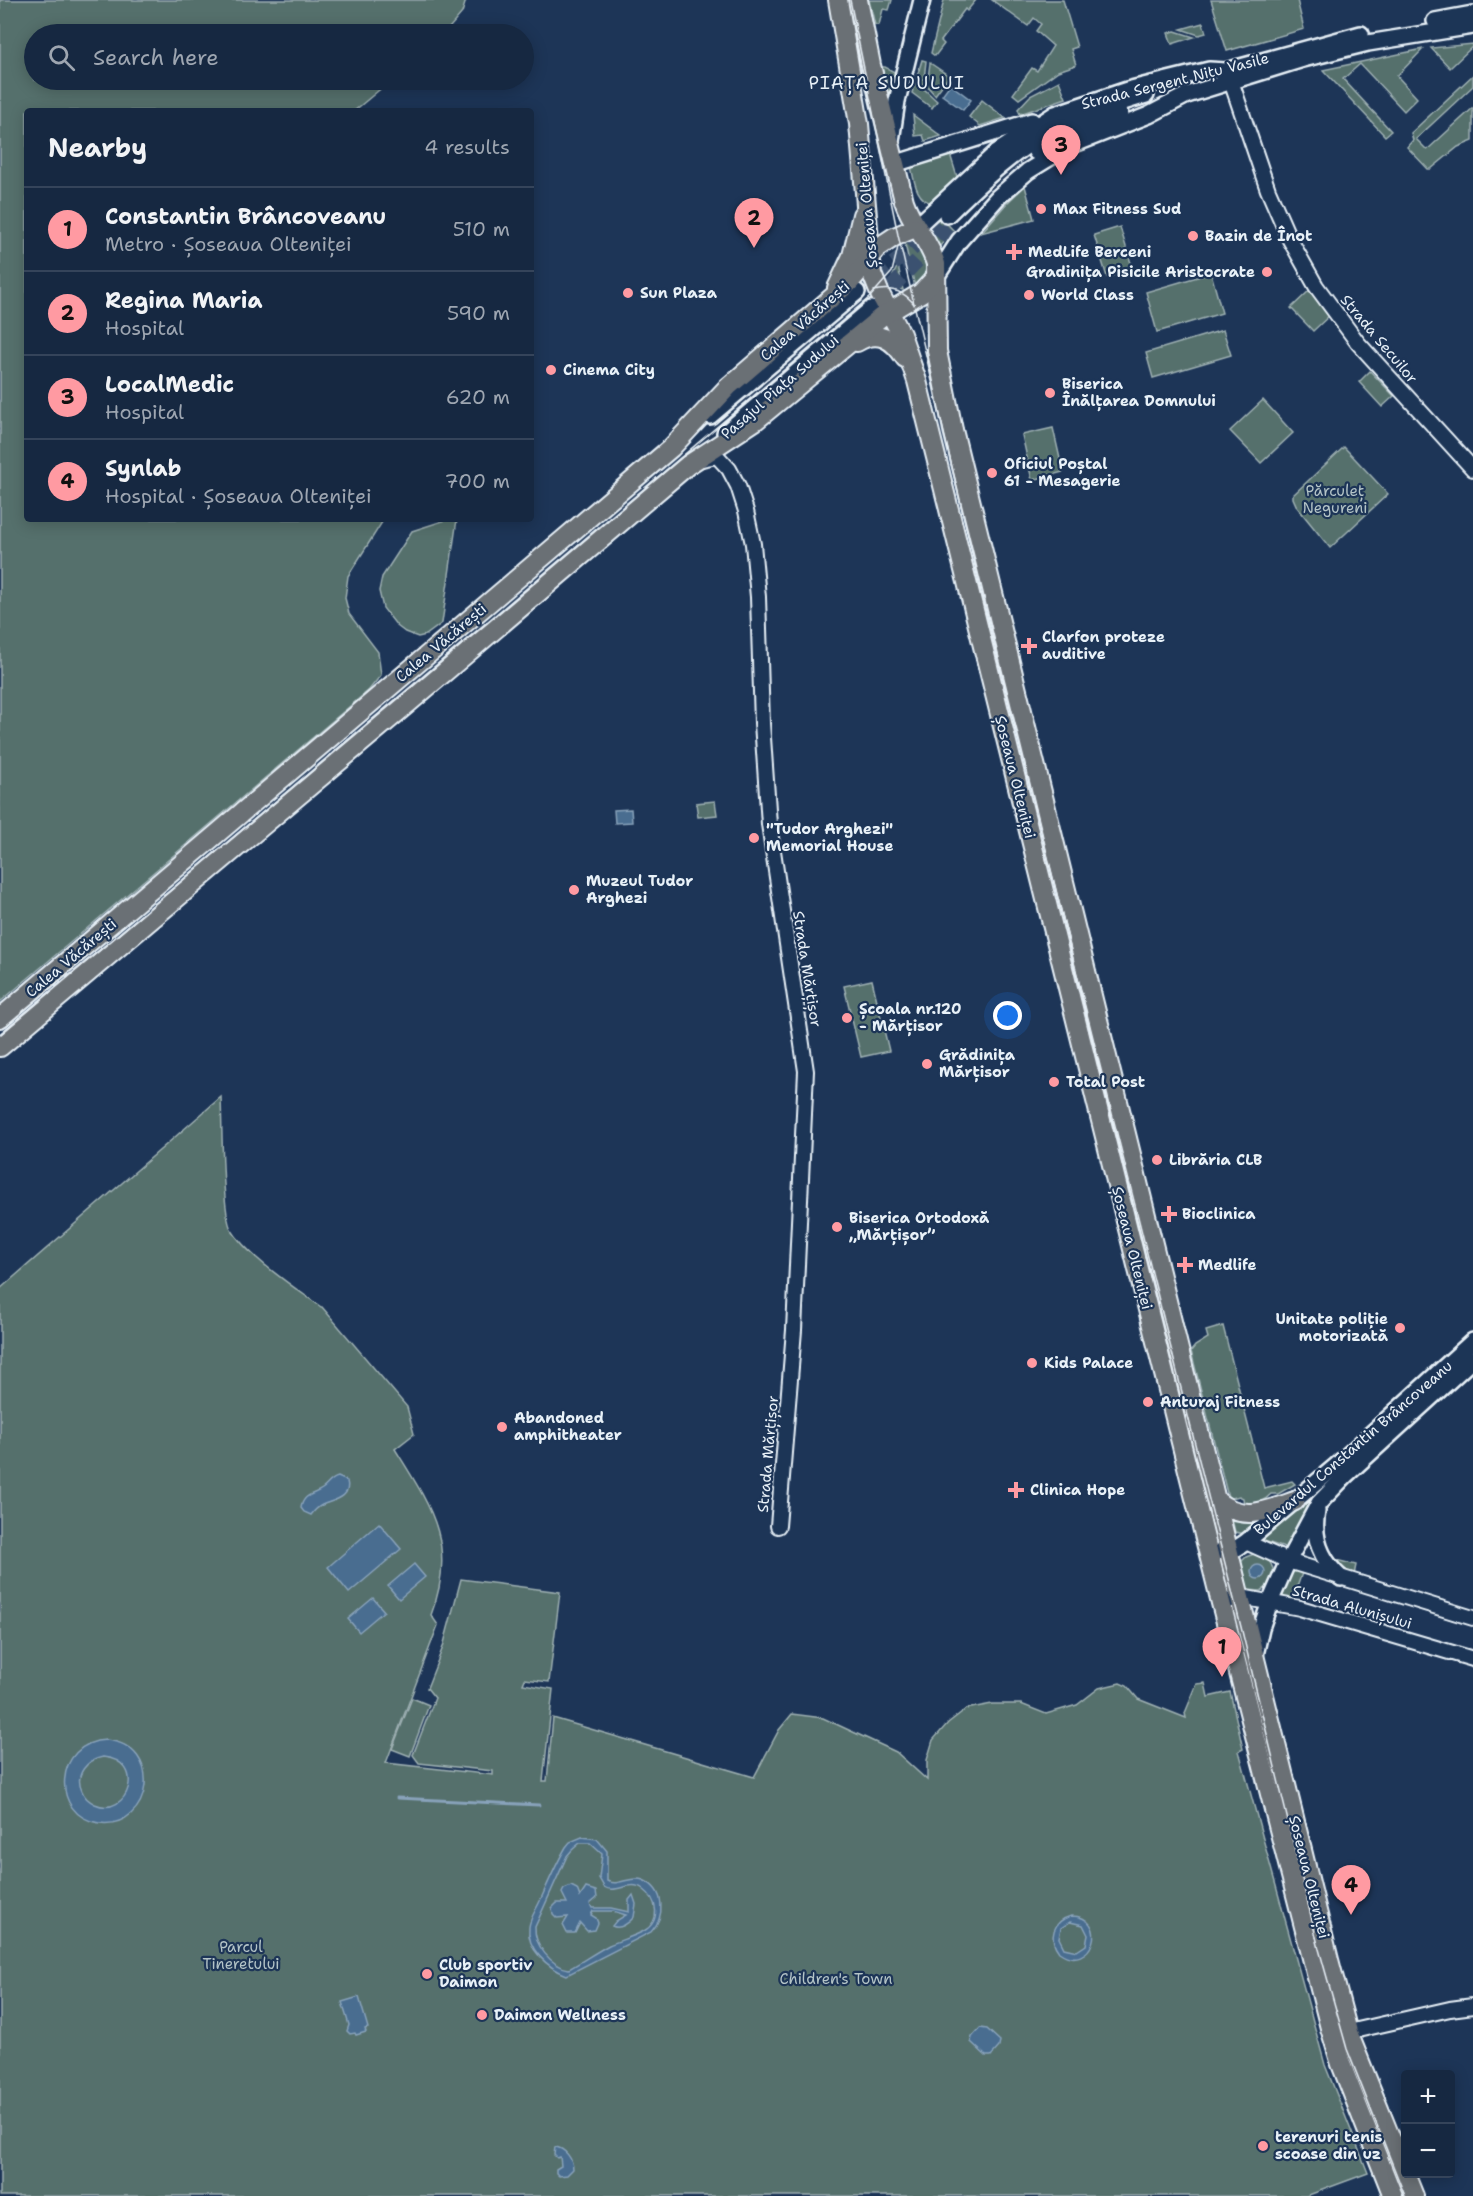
<!DOCTYPE html>
<html lang="en">
<head>
<meta charset="utf-8">
<style>
	body { margin:0; font-family:"Shantell Sans",sans-serif; background:#23344c; color:#f1f3f6 }
	.controls { position:absolute; right:18px; bottom:18px; display:grid; overflow:hidden; border-radius:6px; box-shadow:0 3px 15px #0003 }
	.controls button { width:54px; height:54px; display:grid; place-items:center; padding:0; border:0; border-bottom:2px solid #35445a; background:#162841; color:#f1f3f6; font:30px sans-serif }
	.you { position:absolute; left:1008px; top:1016px; width:21px; height:21px; margin:-15px; border:4px solid #fff; border-radius:50%; background:#1a73e8; box-shadow:0 0 0 9px #1a73e833 }
	.badge { display:grid; place-items:center; width:39px; height:39px; border-radius:50%; background:#ff9aa2; color:#111; font-size:20px; font-weight:700 }
	.pin { position:absolute; translate:-50% -50px; filter:drop-shadow(0 2px 3px #0008) }
	.pin::after { content:''; position:absolute; top:32px; width:21px; height:18px; background:inherit; clip-path:polygon(0 0,100% 0,50% 100%) }
	.list { margin:0; padding:0; list-style:none }
	h2 { display:flex; justify-content:space-between; align-items:center; height:78px; margin:0; padding:0 24px; font-size:26px }
	h2 small { font-size:20px; font-weight:400; color:#9ea6b1 }
	.list li { display:grid; grid-template-columns:39px 1fr auto; gap:18px; align-items:center; box-sizing:border-box; height:84px; padding:0 24px; border-top:2px solid #35445a }
	.list b { display:block; font-size:22px; white-space:nowrap }
	.list p { margin:0; font-size:20px; white-space:nowrap; color:#9ea6b1 }
	.list em { font-size:20px; font-style:normal; color:#9ea6b1 }
	.icon { flex:none; width:33px; height:33px; fill:none; stroke:currentColor; stroke-width:2; stroke-linecap:round; stroke-linejoin:round }
	.map { position:relative; flex:none; width:1473px; height:2196px; overflow:hidden }
	.search { position:absolute; background:#162841; box-shadow:0 3px 15px #0003; left:24px; top:24px; width:510px; height:66px; display:flex; align-items:center; gap:15px; box-sizing:border-box; padding:0 21px; border-radius:33px; color:#9ea6b1; font-size:22px }
	.panel { position:absolute; background:#162841; box-shadow:0 3px 15px #0003; left:24px; top:108px; width:510px; height:414px; border-radius:6px }
	.map>svg:first-child { display:block }
	.green { fill:#546f6c; stroke:#9eb0b2; stroke-width:1.5 }
	.water { fill:#486d90; stroke:#88a2ba; stroke-width:1.5; fill-rule:evenodd }
	.lines { fill:none; stroke-linecap:round; stroke-linejoin:round }
	.stream { stroke:#88a2ba; stroke-width:3 }
	.secondary-tunnel { stroke:#3b516f; stroke-width:15; stroke-dasharray:15 8; stroke-linecap:butt }
	.tertiary-casing { stroke:#e8f1f8; stroke-width:18 }
	.secondary-casing { stroke:#e8f1f8; stroke-width:20 }
	.primary-casing { stroke:#e8f1f8; stroke-width:22 }
	.tertiary { stroke:#1d3557; stroke-width:14 }
	.secondary { stroke:#1d3557; stroke-width:15 }
	.primary { stroke:#6b6f75; stroke-width:18 }
	.tram { stroke:#e8f1f8; stroke-width:1.5 }
	.poi-dot { fill:#ff9aa2; stroke:#1d3557; stroke-width:2 }
	.labels { text-anchor:middle; stroke-width:4.5; stroke-linejoin:round; paint-order:stroke }
	.street-label { font-size:15px; fill:#e8f1f8; stroke:#1d3557 }
	.poi-label { font-size:15px; font-weight:bold; fill:#e8f1f8; stroke:#1d3557; text-anchor:start }
	.park-label { font-size:15px; fill:#b4c4c7; stroke:#1d3557 }
	.quarter-label { font-size:18px; letter-spacing:1.5px; fill:#e8f1f8; stroke:#1d3557 }
</style>
</head>
<body>
<div class="map">
<svg width="1473" height="2196" viewBox="0 0 1473 2196">
	<rect width="100%" height="100%" fill="#1d3557"/>
	<filter id="ink" filterUnits="userSpaceOnUse"><feTurbulence type="fractalNoise" baseFrequency=".0167" numOctaves="2"/><feDisplacementMap in="SourceGraphic" scale="12" xChannelSelector="R" yChannelSelector="G"/><feConvolveMatrix kernelMatrix="1 2 1 2 8 2 1 2 1" color-interpolation-filters="sRGB"/></filter>
	<g filter="url(#ink)">
		<g class="green">
			<polygon points="0,0 466,0 462,13 444,34 34,34 34,80 391,80 354,111 27,111 27,519 384,519 348,576 345,598 349,614 378,652 381,675 369,690 0,1002"/>
			<polygon points="869,0 892,0 889,10 883,9 879,25 875,25"/>
			<polygon points="944,0 976,0 967,11 965,9 941,41 944,44 935,56 931,53"/>
			<polygon points="992,0 1063,0 1077,47 1071,49 1076,65 1058,71 1019,99 1013,94 1032,68 1037,71 1053,46 1036,31 1041,24 1034,18 1028,26"/>
			<polygon points="1211,0 1297,0 1304,29 1227,51"/>
			<polygon points="1203,23 1206,33 1199,35 1181,29"/>
			<polygon points="1175,31 1194,37 1172,44 1168,33"/>
			<polygon points="1473,44 1473,46 1450,68 1431,48"/>
			<polygon points="1423,49 1397,76 1417,98 1404,111 1360,64 1343,79 1391,131 1385,136 1323,70"/>
			<polygon points="922,60 926,61 923,88 937,101 932,108 912,93"/>
			<polygon points="930,63 949,76 935,95 927,86"/>
			<polygon points="876,67 885,67 898,74 889,114"/>
			<polygon points="1473,75 1473,86 1416,139 1427,150 1473,108 1473,141 1458,147 1431,169 1428,169 1407,147 1413,140 1411,133"/>
			<polygon points="1059,81 1066,98 1020,114 1018,109 1030,96"/>
			<polygon points="982,100 1005,118 980,126 969,117"/>
			<polygon points="913,115 941,136 925,141 923,135 915,136"/>
			<path d="M950 154 958 180 933 203C916 201 914 180 911 166Z"/>
			<polygon points="1025,186 1034,219 981,233 1007,203"/>
			<polygon points="938,214 954,231 938,248 923,227"/>
			<polygon points="1120,227 1133,270 1107,277 1094,235"/>
			<path d="M904 240 920 248C931 262 927 275 915 287Z"/>
			<polygon points="898,265 903,290 888,286"/>
			<polygon points="1211,273 1222,313 1157,332 1146,292"/>
			<polygon points="1310,290 1329,316 1313,331 1291,308"/>
			<polygon points="1223,330 1231,355 1153,378 1146,353"/>
			<polygon points="1370,371 1394,396 1382,407 1359,382"/>
			<polygon points="1263,400 1293,433 1261,463 1230,431"/>
			<polygon points="1053,428 1063,472 1032,480 1022,435"/>
			<polygon points="1344,447 1388,494 1330,548 1297,507 1293,498 1293,495"/>
			<polygon points="449,519 457,519 442,623 426,635 418,637 405,632 397,626 383,608 379,591 382,577 412,531"/>
			<polygon points="715,801 717,815 698,817 696,803"/>
			<polygon points="872,980 889,1051 861,1057 844,986"/>
			<path d="M221 1097C222 1121 222 1213 231 1229 248 1257 294 1287 321 1307H322L407 1407 414 1434 395 1449C431 1507 458 1545 431 1615L438 1625 386 1763 493 1775V1771L419 1763 413 1755 435 1698 427 1688 443 1647 461 1579 560 1592 549 1682 525 1679 523 1684 553 1689 543 1781H547L553 1718 754 1777 779 1730 792 1714 823 1718 896 1752 927 1780V1760L933 1740 948 1723 966 1709 992 1704H1021L1046 1714 1077 1705 1099 1688 1120 1683 1127 1686 1138 1699 1186 1718 1185 1713 1197 1684 1205 1683 1208 1697 1230 1692 1243 1749 1239 1751 1325 2065 1368 2173 1306 2196H0V1289Z"/>
			<path d="M1223 1326 1264 1488 1292 1481 1295 1484 1278 1494H1271C1264 1502 1255 1504 1244 1504L1243 1498 1239 1496 1232 1498 1228 1497 1191 1351 1195 1346 1208 1338 1206 1331Z"/>
			<polygon points="1308,1499 1312,1503 1289,1547 1285,1548 1261,1540 1260,1538"/>
			<polygon points="1232,1519 1249,1523 1260,1522 1245,1534 1235,1532"/>
			<path d="M1254 1554C1266 1555 1272 1562 1274 1573L1269 1586 1261 1591 1248 1590 1241 1562 1246 1557Z"/>
			<polygon points="1328,1554 1336,1560 1356,1565 1354,1575 1341,1572"/>
			<polygon points="1295,1571 1302,1573 1292,1601 1279,1597 1291,1574"/>
			<polygon points="412,1698 429,1705 410,1756 392,1749"/>
		</g>
		<g class="water">
			<polygon points="950,84 971,100 963,110 942,95"/>
			<polygon points="631,809 632,822 615,823 614,810"/>
			<path d="M338 1477 347 1481C352 1498 333 1500 322 1505 318 1507 314 1511 311 1515L304 1512 301 1508C303 1494 313 1495 322 1489 328 1485 330 1479 338 1477Z"/>
			<polygon points="379,1523 401,1549 349,1593 328,1567"/>
			<polygon points="414,1564 425,1577 399,1599 388,1586"/>
			<circle cx="1258" cy="1572" r="7"/>
			<polygon points="373,1598 384,1611 359,1632 348,1619"/>
			<path d="M106 1740C165 1745 153 1830 99 1823 50 1816 54 1742 106 1740ZM103 1757C148 1761 128 1819 95 1804 89 1801 84 1797 82 1791 74 1774 87 1760 103 1757Z"/>
			<path d="M582 1837 597 1839 607 1851V1881C618 1887 631 1875 643 1880 666 1890 665 1917 651 1932L567 1975C548 1968 526 1949 529 1927 530 1918 536 1910 540 1901 548 1883 556 1864 566 1847L570 1842ZM580 1843H590L602 1854 599 1878 604 1887C616 1895 630 1879 643 1889 658 1900 661 1921 644 1931 633 1937 620 1940 609 1945 596 1952 583 1961 569 1969 551 1966 534 1945 535 1927L567 1856 572 1850Z"/>
			<path d="M571 1886 577 1889 580 1897 586 1888 596 1891 597 1898 590 1904 592 1908H611L629 1912V1900L633 1895 636 1904 634 1917C629 1923 620 1930 612 1926L616 1921 626 1915 613 1911H593L591 1915 596 1918 598 1923 595 1930 587 1931 580 1923 575 1933H567L563 1925 568 1917 557 1918 553 1914 552 1908 557 1903H567L562 1893 564 1889Z"/>
			<path d="M1071 1916C1111 1916 1092 1975 1059 1952 1048 1938 1053 1921 1071 1916ZM1070 1922 1083 1925 1088 1935 1086 1945 1077 1951 1064 1948 1059 1938 1061 1928Z"/>
			<polygon points="359,1997 368,2028 365,2029 366,2032 356,2035 355,2033 350,2034 347,2031 349,2025 342,2002"/>
			<polygon points="980,2028 987,2029 1000,2041 999,2047 991,2056 986,2056 971,2042 972,2037"/>
			<path d="M555 2147C565 2148 573 2159 573 2169L567 2175 559 2176 556 2173V2169L561 2166 560 2157 557 2158 554 2155Z"/>
		</g>
		<g class="lines">
			<polyline class="stream" points="397,1798 539,1805"/>
			<g class="secondary-tunnel">
				<polyline points="857,292 911,250 947,215"/>
				<polyline points="875,305 954,222"/>
			</g>
			<defs>
				<g id="tertiary">
					<polyline points="1231,81 1268,190 1289,238 1316,286 1358,343 1473,469"/>
					<polyline points="702,459 717,456 729,469 738,486 746,511 753,544 758,597 762,723 769,824 806,1071 794,1330 778,1526"/>
					<polyline points="1246,1542 1288,1561 1473,1618"/>
					<polyline points="1231,1600 1241,1597 1300,1608 1473,1659"/>
					<polyline points="1340,2034 1450,2009 1473,2006"/>
				</g>
				<g id="secondary">
					<polyline points="1435,21 1473,14"/>
					<polyline points="891,141 897,101 922,0"/>
					<polyline points="1036,152 1073,132 1120,114"/>
					<polyline points="894,164 1032,121"/>
					<path d="M947 215C979 184 1011 152 1051 131 1081 115 1113 105 1146 95"/>
					<polyline points="915,228 997,152 1055,114 1127,90 1209,70 1226,71 1361,34"/>
					<polyline points="936,277 959,241 998,197 1028,171 1067,147 1149,115 1187,95 1303,59 1368,43 1473,26"/>
					<polyline points="710,416 857,292"/>
					<polyline points="725,433 871,309"/>
					<path d="M1317 1511C1312 1537 1321 1560 1341 1578"/>
					<polyline points="1217,1552 1237,1548 1246,1542 1336,1466 1473,1341"/>
					<polyline points="1255,1655 1261,1628 1270,1602 1288,1561 1319,1503 1345,1476 1473,1359"/>
				</g>
				<g id="primary">
					<polyline points="838,0 859,124 872,274 880,294 901,334 917,381 1221,1603 1330,2028 1341,2064 1393,2196"/>
					<path d="M858 0 871 65 904 201C912 225 930 242 936 264L937 351 953 430 1329 1960 1348 2032 1414 2196"/>
					<polyline points="837,288 852,256 862,215"/>
					<path d="M857 342C878 329 893 339 905 358"/>
					<polyline points="0,1018 671,448 728,387 850,282 879,247 894,237 915,228"/>
					<polyline points="0,1047 412,700 688,465 755,421 881,317 921,293 936,277"/>
					<path d="M1217 1501C1243 1522 1266 1511 1295 1501"/>
				</g>
			</defs>
			<use href="#tertiary" class="tertiary-casing"/>
			<use href="#secondary" class="secondary-casing"/>
			<use href="#primary" class="primary-casing"/>
			<use href="#tertiary" class="tertiary"/>
			<use href="#secondary" class="secondary"/>
			<use href="#primary" class="primary"/>
			<g class="tram">
				<polyline points="850,0 898,235 981,592 1242,1631 1319,1949 1347,2049 1405,2196"/>
				<path d="M874 291C890 287 904 291 914 304"/>
				<polyline points="0,1035 870,297 892,272 898,247"/>
			</g>
		</g>
	</g>
	<g class="poi-dot">
		<circle cx="1041" cy="209" r="6"/>
		<circle cx="1193" cy="236" r="6"/>
		<path d="M1011 243h6v6h6v6h-6v6h-6v-6h-6v-6h6z"/>
		<circle cx="1267" cy="272" r="6"/>
		<circle cx="628" cy="293" r="6"/>
		<circle cx="1029" cy="295" r="6"/>
		<circle cx="551" cy="370" r="6"/>
		<circle cx="1050" cy="393" r="6"/>
		<circle cx="992" cy="473" r="6"/>
		<path d="M1026 637h6v6h6v6h-6v6h-6v-6h-6v-6h6z"/>
		<circle cx="754" cy="838" r="6"/>
		<circle cx="574" cy="890" r="6"/>
		<circle cx="847" cy="1018" r="6"/>
		<circle cx="927" cy="1064" r="6"/>
		<circle cx="1054" cy="1082" r="6"/>
		<circle cx="1157" cy="1160" r="6"/>
		<path d="M1166 1205h6v6h6v6h-6v6h-6v-6h-6v-6h6z"/>
		<circle cx="837" cy="1227" r="6"/>
		<path d="M1182 1256h6v6h6v6h-6v6h-6v-6h-6v-6h6z"/>
		<circle cx="1400" cy="1328" r="6"/>
		<circle cx="1032" cy="1363" r="6"/>
		<circle cx="1148" cy="1402" r="6"/>
		<circle cx="502" cy="1427" r="6"/>
		<path d="M1013 1481h6v6h6v6h-6v6h-6v-6h-6v-6h6z"/>
		<circle cx="427" cy="1974" r="6"/>
		<circle cx="482" cy="2015" r="6"/>
		<circle cx="1263" cy="2146" r="6"/>
	</g>
	<g class="labels">
		<g class="street-label">
			<text transform="translate(1175 81) rotate(-14)" y="5">Strada Sergent Nițu Vasile</text>
			<text transform="translate(867 205) rotate(-95)" y="5">Șoseaua Olteniței</text>
			<text transform="translate(805 321) rotate(-41)" y="5">Calea Văcărești</text>
			<text transform="translate(1379 339) rotate(50)" y="5">Strada Secuilor</text>
			<text transform="translate(780 387) rotate(-41)" y="5">Pasajul Piața Sudului</text>
			<text transform="translate(441 643) rotate(-40)" y="5">Calea Văcărești</text>
			<text transform="translate(1015 777) rotate(76)" y="5">Șoseaua Olteniței</text>
			<text transform="translate(71 958) rotate(-40)" y="5">Calea Văcărești</text>
			<text transform="translate(807 969) rotate(81)" y="5">Strada Mărțișor</text>
			<text transform="translate(1132 1248) rotate(76)" y="5">Șoseaua Olteniței</text>
			<text transform="translate(1353 1448) rotate(-41)" y="5">Bulevardul Constantin Brâncoveanu</text>
			<text transform="translate(768 1454) rotate(-85)" y="5">Strada Mărțișor</text>
			<text transform="translate(1352 1607) rotate(16)" y="5">Strada Alunișului</text>
			<text transform="translate(1309 1877) rotate(76)" y="5">Șoseaua Olteniței</text>
		</g>
		<g class="poi-label">
			<text x="1053" y="214">Max Fitness Sud</text>
			<text x="1205" y="241">Bazin de Înot</text>
			<text x="1028" y="257">MedLife Berceni</text>
			<text x="1255" y="277" text-anchor="end">Gradinița Pisicile Aristocrate</text>
			<text x="640" y="298">Sun Plaza</text>
			<text x="1041" y="300">World Class</text>
			<text x="563" y="375">Cinema City</text>
			<text x="1062" y="389">Biserica<tspan x="1062" dy="17">Înălțarea Domnului</tspan></text>
			<text x="1004" y="469">Oficiul Poștal<tspan x="1004" dy="17">61 - Mesagerie</tspan></text>
			<text x="1042" y="642">Clarfon proteze<tspan x="1042" dy="17">auditive</tspan></text>
			<text x="766" y="834">"Tudor Arghezi"<tspan x="766" dy="17">Memorial House</tspan></text>
			<text x="586" y="886">Muzeul Tudor<tspan x="586" dy="17">Arghezi</tspan></text>
			<text x="859" y="1014">Școala nr.120<tspan x="859" dy="17">- Mărțisor</tspan></text>
			<text x="939" y="1060">Grădinița<tspan x="939" dy="17">Mărțisor</tspan></text>
			<text x="1066" y="1087">Total Post</text>
			<text x="1169" y="1165">Librăria CLB</text>
			<text x="1182" y="1219">Bioclinica</text>
			<text x="849" y="1223">Biserica Ortodoxă<tspan x="849" dy="17">„Mărțișor”</tspan></text>
			<text x="1198" y="1270">Medlife</text>
			<text x="1388" y="1324" text-anchor="end">Unitate poliție<tspan x="1388" dy="17">motorizată</tspan></text>
			<text x="1044" y="1368">Kids Palace</text>
			<text x="1160" y="1407">Anturaj Fitness</text>
			<text x="514" y="1423">Abandoned<tspan x="514" dy="17">amphitheater</tspan></text>
			<text x="1030" y="1495">Clinica Hope</text>
			<text x="439" y="1970">Club sportiv<tspan x="439" dy="17">Daimon</tspan></text>
			<text x="494" y="2020">Daimon Wellness</text>
			<text x="1275" y="2142">terenuri tenis<tspan x="1275" dy="17">scoase din uz</tspan></text>
		</g>
		<g class="park-label">
			<text x="1335" y="496">Părculeț<tspan x="1335" dy="17">Negureni</tspan></text>
			<text x="241" y="1952">Parcul<tspan x="241" dy="17">Tineretului</tspan></text>
			<text x="836" y="1984">Children's Town</text>
		</g>
		<g class="quarter-label">
			<text x="887" y="89">PIAȚA SUDULUI</text>
		</g>
	</g>
</svg>
<div class="controls">
<button>+</button>
<button>−</button>
</div>
<div class="you"></div>
<div class="pin badge" style="left:1222px;top:1677px">1</div>
<div class="pin badge" style="left:754px;top:248px">2</div>
<div class="pin badge" style="left:1061px;top:175px">3</div>
<div class="pin badge" style="left:1351px;top:1915px">4</div>
<div class="search"><svg class="icon" aria-label="search" viewBox="0 0 24 24"><circle cx="10" cy="10" r="6"/><path d="M15 15l6 6"/></svg>Search here</div>
<section class="panel">
<h2>Nearby<small>4 results</small></h2>
<ul class="list">
<li><span class="badge">1</span><div><b>Constantin Brâncoveanu</b><p>Metro · Șoseaua Olteniței</p></div><em>510 m</em></li>
<li><span class="badge">2</span><div><b>Regina Maria</b><p>Hospital</p></div><em>590 m</em></li>
<li><span class="badge">3</span><div><b>LocalMedic</b><p>Hospital</p></div><em>620 m</em></li>
<li><span class="badge">4</span><div><b>Synlab</b><p>Hospital · Șoseaua Olteniței</p></div><em>700 m</em></li>
</ul>
</section>
</div>
</body>
</html>
